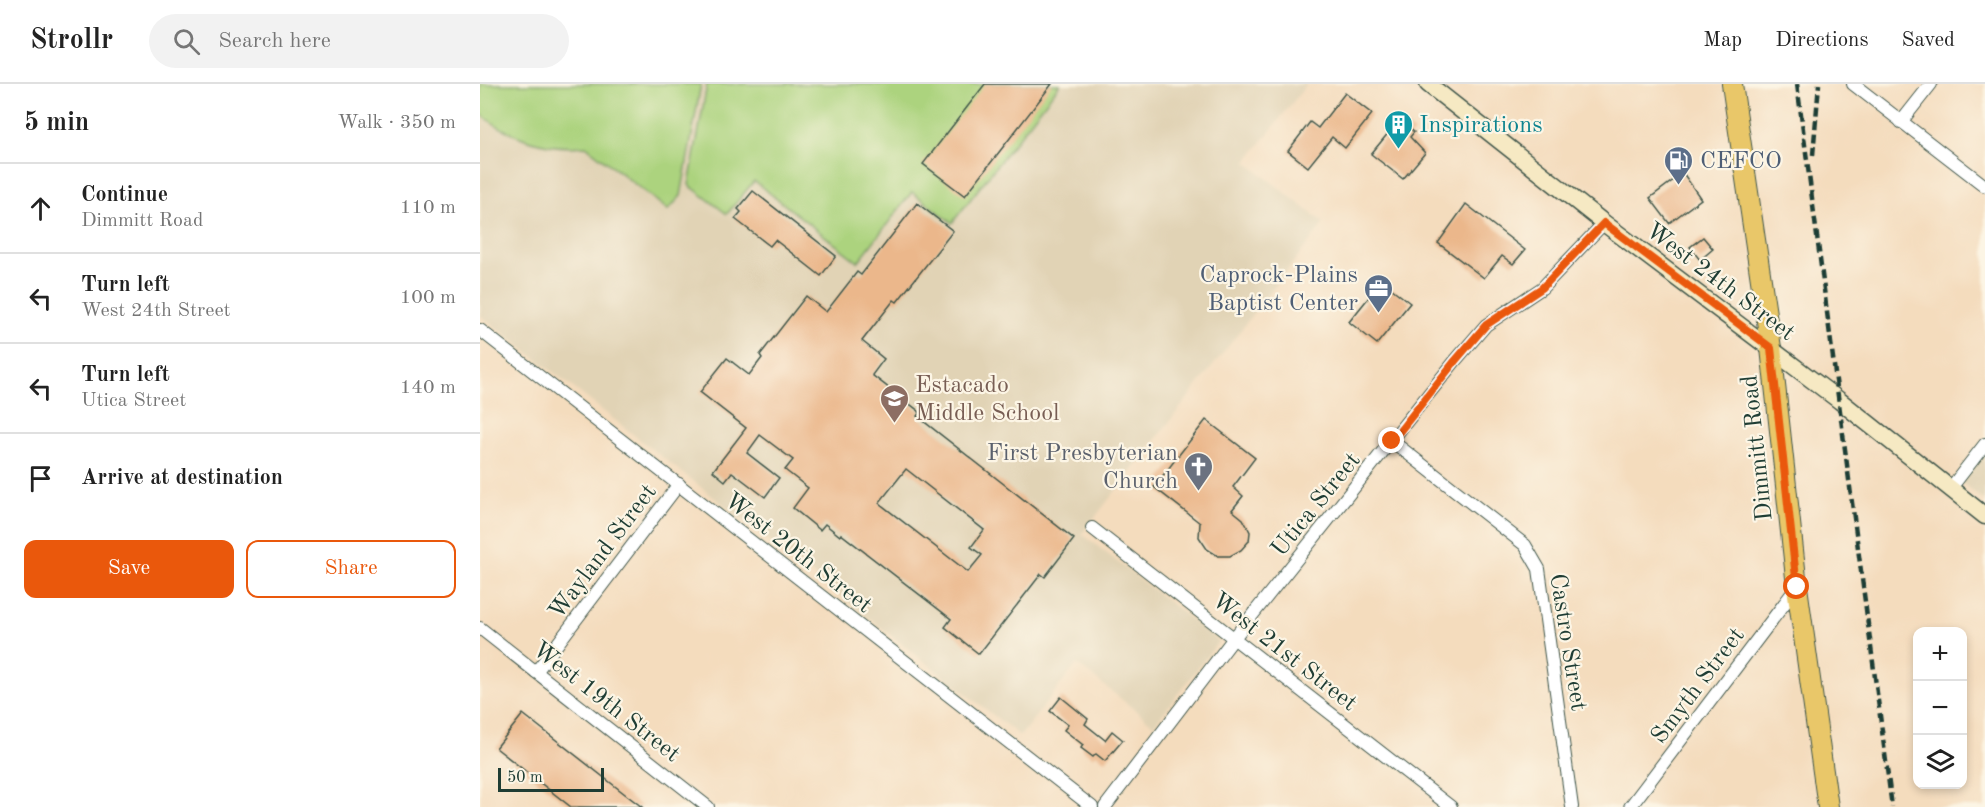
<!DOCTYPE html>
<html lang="en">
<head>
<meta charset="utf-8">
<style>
	body { margin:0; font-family:"Old Standard TT",serif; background:#f2f2f2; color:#222 }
	.controls { position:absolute; right:18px; bottom:18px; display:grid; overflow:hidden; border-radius:12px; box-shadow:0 3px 9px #0003 }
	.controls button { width:54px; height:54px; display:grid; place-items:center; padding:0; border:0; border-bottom:2px solid #e0e0e0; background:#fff; color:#222; font:30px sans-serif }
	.scale { position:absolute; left:18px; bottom:15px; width:106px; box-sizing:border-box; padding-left:6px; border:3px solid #1f3d34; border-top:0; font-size:16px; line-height:21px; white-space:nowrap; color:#1f3d34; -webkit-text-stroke:4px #fcf5e5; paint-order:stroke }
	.stop { position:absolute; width:18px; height:18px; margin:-14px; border:4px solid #ea580c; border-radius:50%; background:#fff }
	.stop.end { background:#ea580c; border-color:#fff; box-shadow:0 2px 6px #0008 }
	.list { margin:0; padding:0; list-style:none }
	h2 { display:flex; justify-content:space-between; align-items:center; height:78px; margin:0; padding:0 24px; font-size:26px }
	h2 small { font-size:20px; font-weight:400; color:#767676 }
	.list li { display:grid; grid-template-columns:39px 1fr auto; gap:18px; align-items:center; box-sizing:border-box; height:90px; padding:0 24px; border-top:2px solid #e0e0e0 }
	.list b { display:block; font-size:22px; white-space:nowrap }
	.list p { margin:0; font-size:20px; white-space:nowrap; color:#767676 }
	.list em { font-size:20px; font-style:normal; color:#767676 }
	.actions { display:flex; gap:12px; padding:18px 24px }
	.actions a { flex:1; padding:14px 0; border:2px solid #ea580c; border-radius:12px; text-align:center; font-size:21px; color:#ea580c }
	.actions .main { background:#ea580c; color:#fff }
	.icon { flex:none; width:33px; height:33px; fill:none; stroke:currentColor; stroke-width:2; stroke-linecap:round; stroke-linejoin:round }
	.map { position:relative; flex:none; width:1505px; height:723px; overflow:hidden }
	header { display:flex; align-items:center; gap:36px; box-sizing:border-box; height:84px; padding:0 30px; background:#fff; border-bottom:2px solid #e0e0e0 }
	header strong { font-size:28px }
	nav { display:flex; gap:33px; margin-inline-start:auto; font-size:21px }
	.search { width:420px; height:54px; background:#f2f2f2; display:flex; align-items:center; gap:15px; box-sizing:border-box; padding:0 21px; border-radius:33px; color:#767676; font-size:22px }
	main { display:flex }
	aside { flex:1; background:#fff }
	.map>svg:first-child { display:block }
	.built { fill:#e1d3b5 }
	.green { fill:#acd37e; stroke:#668859; stroke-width:1.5 }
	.building { fill:#ebb78b; fill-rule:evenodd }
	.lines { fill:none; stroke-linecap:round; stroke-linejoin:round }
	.minor-casing { stroke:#3f5549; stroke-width:14 }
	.secondary-casing { stroke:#3f5549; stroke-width:19 }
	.primary-casing { stroke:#3f5549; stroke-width:22 }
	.minor { stroke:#fff; stroke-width:12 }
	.secondary { stroke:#f6e9c3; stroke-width:16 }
	.primary { stroke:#e9c769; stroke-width:20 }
	.rail { stroke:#1f3d34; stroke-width:4.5; stroke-dasharray:9 4.5; stroke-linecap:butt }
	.route { stroke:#ea580c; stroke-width:8 }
	.labels { text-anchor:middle; stroke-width:4.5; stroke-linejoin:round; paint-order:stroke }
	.culture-label { font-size:24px; fill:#0d838f; stroke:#fcf5e5; text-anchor:start }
	.service-label { font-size:24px; fill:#4e5e75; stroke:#fcf5e5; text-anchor:start }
	.street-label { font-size:24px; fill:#1f3d34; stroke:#fcf5e5 }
	.education-label { font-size:24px; fill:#785e54; stroke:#fcf5e5; text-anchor:start }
	.worship-label { font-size:24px; fill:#5b616d; stroke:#fcf5e5; text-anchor:end }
</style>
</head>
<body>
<header>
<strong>Strollr</strong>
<div class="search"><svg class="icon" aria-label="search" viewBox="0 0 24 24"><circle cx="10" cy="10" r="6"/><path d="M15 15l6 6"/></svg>Search here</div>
<nav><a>Map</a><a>Directions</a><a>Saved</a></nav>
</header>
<main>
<aside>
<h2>5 min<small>Walk · 350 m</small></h2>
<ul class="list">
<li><svg class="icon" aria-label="ahead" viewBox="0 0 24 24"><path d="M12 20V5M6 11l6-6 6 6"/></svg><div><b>Continue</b><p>Dimmitt Road</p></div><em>110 m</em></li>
<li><svg class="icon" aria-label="left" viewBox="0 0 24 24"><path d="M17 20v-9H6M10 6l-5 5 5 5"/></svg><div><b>Turn left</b><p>West 24th Street</p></div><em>100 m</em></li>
<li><svg class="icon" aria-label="left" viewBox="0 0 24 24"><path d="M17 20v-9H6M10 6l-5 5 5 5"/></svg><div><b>Turn left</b><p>Utica Street</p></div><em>140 m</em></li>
<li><svg class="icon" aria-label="arrive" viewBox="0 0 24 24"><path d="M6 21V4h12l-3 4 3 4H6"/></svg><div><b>Arrive at destination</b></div></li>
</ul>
<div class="actions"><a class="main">Save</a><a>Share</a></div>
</aside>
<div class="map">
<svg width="1505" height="723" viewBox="0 0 1505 723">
	<rect width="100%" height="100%" fill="#fcf5e5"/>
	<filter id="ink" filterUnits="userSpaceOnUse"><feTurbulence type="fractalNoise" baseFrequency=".0167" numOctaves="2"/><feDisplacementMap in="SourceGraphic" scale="12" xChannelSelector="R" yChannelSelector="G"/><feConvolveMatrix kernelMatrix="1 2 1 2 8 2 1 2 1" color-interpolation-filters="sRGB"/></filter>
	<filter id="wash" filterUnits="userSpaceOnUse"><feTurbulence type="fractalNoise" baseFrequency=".008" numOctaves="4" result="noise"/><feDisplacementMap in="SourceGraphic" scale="24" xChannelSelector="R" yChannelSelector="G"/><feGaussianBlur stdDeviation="1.35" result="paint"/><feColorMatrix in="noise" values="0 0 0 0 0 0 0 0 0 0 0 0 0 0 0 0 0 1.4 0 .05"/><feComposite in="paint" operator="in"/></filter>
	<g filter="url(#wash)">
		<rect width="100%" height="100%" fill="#f4dcbd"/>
		<g class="built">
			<polygon points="0,0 827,0 766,78 844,139 602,450 739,557 674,641 597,580 540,652 0,231"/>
			<polygon points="1505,367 1505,417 1481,398"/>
		</g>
		<g class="green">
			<path d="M0 0H221L201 112 188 126 106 62C65 66 32 54 0 30Z"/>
			<polygon points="227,0 580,0 472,139 432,108 378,178 274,97 247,130 209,101"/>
		</g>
		<g id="blocks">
			<g class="building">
				<polygon points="505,0 572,0 485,112 443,80"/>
				<polygon points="865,9 892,30 865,64 852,53 828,83 808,67 830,38 838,44"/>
				<polygon points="919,36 934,48 930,53 945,69 923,95 891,70"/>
				<polygon points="1203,89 1221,115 1189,139 1170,114"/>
				<polygon points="273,107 356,172 341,192 295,156 290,162 255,135 261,128 258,125"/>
				<path d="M437 119 473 147 417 218 414 216 382 257 404 275 392 291 440 328 437 332 594 455 565 493 561 490 499 570 465 543 471 535 361 450 360 452 345 440 340 446 313 424 328 404 305 386 313 376 280 351 267 369 299 394 285 413 252 388 245 397 233 387 266 344 220 308 247 274 269 291 282 274 280 271 326 212 346 228 377 188 381 191ZM426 385 504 446 491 463 502 471 488 488 399 419Z"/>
				<polygon points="986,120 1045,166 1033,180 1022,172 1004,194 958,159"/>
				<polygon points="1223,153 1233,165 1220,176 1210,163"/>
				<polygon points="902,197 930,219 897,260 869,238"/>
				<polygon points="726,336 775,374 753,403 763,412 752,426 763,435 768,444 770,448 769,457 761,466 750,472 738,472 727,465 719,453 720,439 674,403"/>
				<polygon points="581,613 608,635 605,640 625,656 632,647 643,656 625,677 616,670 613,673 601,664 603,661 584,646 588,641 570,627"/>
				<polygon points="43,630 145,710 162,723 91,723 16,664"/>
			</g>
		</g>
	</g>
	<g filter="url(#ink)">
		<use href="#blocks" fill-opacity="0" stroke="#3f5549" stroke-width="1.5"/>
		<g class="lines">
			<defs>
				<g id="minor">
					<polyline points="1373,0 1505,102"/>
					<polyline points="1421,38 1451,0"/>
					<polyline points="0,246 612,723"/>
					<polyline points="912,357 1045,461 1059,485 1092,723"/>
					<polyline points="1470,405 1505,360"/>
					<polyline points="612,444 971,723"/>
					<polyline points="0,544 228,723"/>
					<polyline points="56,588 199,400"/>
					<polyline points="625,723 754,554 975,277 1006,241 1062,204 1124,139"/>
					<polyline points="1150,723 1317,503"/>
				</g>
				<polyline id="secondary" points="948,0 1124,139 1360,317 1505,432"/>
				<polyline id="primary" points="1252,0 1291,264 1317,503 1348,723"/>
			</defs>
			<use href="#minor" class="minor-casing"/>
			<use href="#secondary" class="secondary-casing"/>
			<use href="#primary" class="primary-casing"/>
			<use href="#minor" class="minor"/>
			<use href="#secondary" class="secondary"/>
			<use href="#primary" class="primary"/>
			<g class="rail">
				<polyline points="1317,0 1412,723"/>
				<polyline points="1333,71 1339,0"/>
			</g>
		</g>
	</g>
	<g class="lines" filter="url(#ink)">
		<polyline class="route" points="912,357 975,277 1006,241 1062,204 1124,139 1291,264 1317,503"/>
	</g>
	<defs>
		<symbol id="building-pin" viewBox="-11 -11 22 30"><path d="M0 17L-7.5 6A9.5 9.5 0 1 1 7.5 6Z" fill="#0f9aa8" stroke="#fcf5e5"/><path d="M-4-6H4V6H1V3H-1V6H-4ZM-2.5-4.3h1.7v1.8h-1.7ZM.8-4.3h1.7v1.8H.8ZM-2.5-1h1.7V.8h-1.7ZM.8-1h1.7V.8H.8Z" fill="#fff"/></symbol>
		<symbol id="fuel-pin" viewBox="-11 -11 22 30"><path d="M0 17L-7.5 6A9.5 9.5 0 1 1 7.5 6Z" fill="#5c6f8a" stroke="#fcf5e5"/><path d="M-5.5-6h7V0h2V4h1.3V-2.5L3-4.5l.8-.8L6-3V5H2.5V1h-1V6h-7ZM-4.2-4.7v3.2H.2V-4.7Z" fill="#fff"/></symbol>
		<symbol id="office-pin" viewBox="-11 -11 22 30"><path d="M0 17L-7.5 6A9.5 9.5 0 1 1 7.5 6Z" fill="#5c6f8a" stroke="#fcf5e5"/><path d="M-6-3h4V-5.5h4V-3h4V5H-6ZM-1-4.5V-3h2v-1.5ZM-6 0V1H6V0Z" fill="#fff"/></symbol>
		<symbol id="school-pin" viewBox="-11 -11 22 30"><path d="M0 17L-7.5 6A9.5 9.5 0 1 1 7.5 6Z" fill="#8d6e63" stroke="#fcf5e5"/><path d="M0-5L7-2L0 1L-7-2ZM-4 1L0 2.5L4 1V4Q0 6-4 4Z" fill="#fff"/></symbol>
		<symbol id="church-pin" viewBox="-11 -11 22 30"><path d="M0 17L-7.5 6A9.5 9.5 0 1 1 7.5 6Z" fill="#6b7280" stroke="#fcf5e5"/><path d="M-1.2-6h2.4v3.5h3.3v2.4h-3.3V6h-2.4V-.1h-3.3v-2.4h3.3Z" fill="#fff"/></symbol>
	</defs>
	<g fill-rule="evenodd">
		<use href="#building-pin" x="902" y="24" width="33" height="45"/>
		<use href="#fuel-pin" x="1182" y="60" width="33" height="45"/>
		<use href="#office-pin" x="882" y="188" width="33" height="45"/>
		<use href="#school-pin" x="398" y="298" width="33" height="45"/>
		<use href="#church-pin" x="702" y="366" width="33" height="45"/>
	</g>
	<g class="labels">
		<g class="culture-label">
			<text x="939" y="48">Inspirations</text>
		</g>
		<g class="service-label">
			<text x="1220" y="84">CEFCO</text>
			<text x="878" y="198" text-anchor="end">Caprock-Plains<tspan x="878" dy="28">Baptist Center</tspan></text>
		</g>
		<g class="street-label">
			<text transform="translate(1241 197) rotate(37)" y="8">West 24th Street</text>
			<text transform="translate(1276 364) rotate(-96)" y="8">Dimmitt Road</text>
			<text transform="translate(835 420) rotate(-51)" y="8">Utica Street</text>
			<text transform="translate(122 467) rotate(-53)" y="8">Wayland Street</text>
			<text transform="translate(319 468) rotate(38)" y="8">West 20th Street</text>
			<text transform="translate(1089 558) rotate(81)" y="8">Castro Street</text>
			<text transform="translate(805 567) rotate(38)" y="8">West 21st Street</text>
			<text transform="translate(1217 601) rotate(-53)" y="8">Smyth Street</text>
			<text transform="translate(127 617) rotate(38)" y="8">West 19th Street</text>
		</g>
		<g class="education-label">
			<text x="435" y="308">Estacado<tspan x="435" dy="28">Middle School</tspan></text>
		</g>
		<g class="worship-label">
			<text x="698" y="376">First Presbyterian<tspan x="698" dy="28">Church</tspan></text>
		</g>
	</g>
</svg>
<div class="controls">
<button>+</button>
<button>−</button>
<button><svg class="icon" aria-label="layers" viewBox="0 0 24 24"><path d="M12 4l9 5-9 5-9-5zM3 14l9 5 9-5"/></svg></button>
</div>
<div class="scale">50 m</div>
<div class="stop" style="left:1317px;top:503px"></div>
<div class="stop end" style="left:912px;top:357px"></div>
</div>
</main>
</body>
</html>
